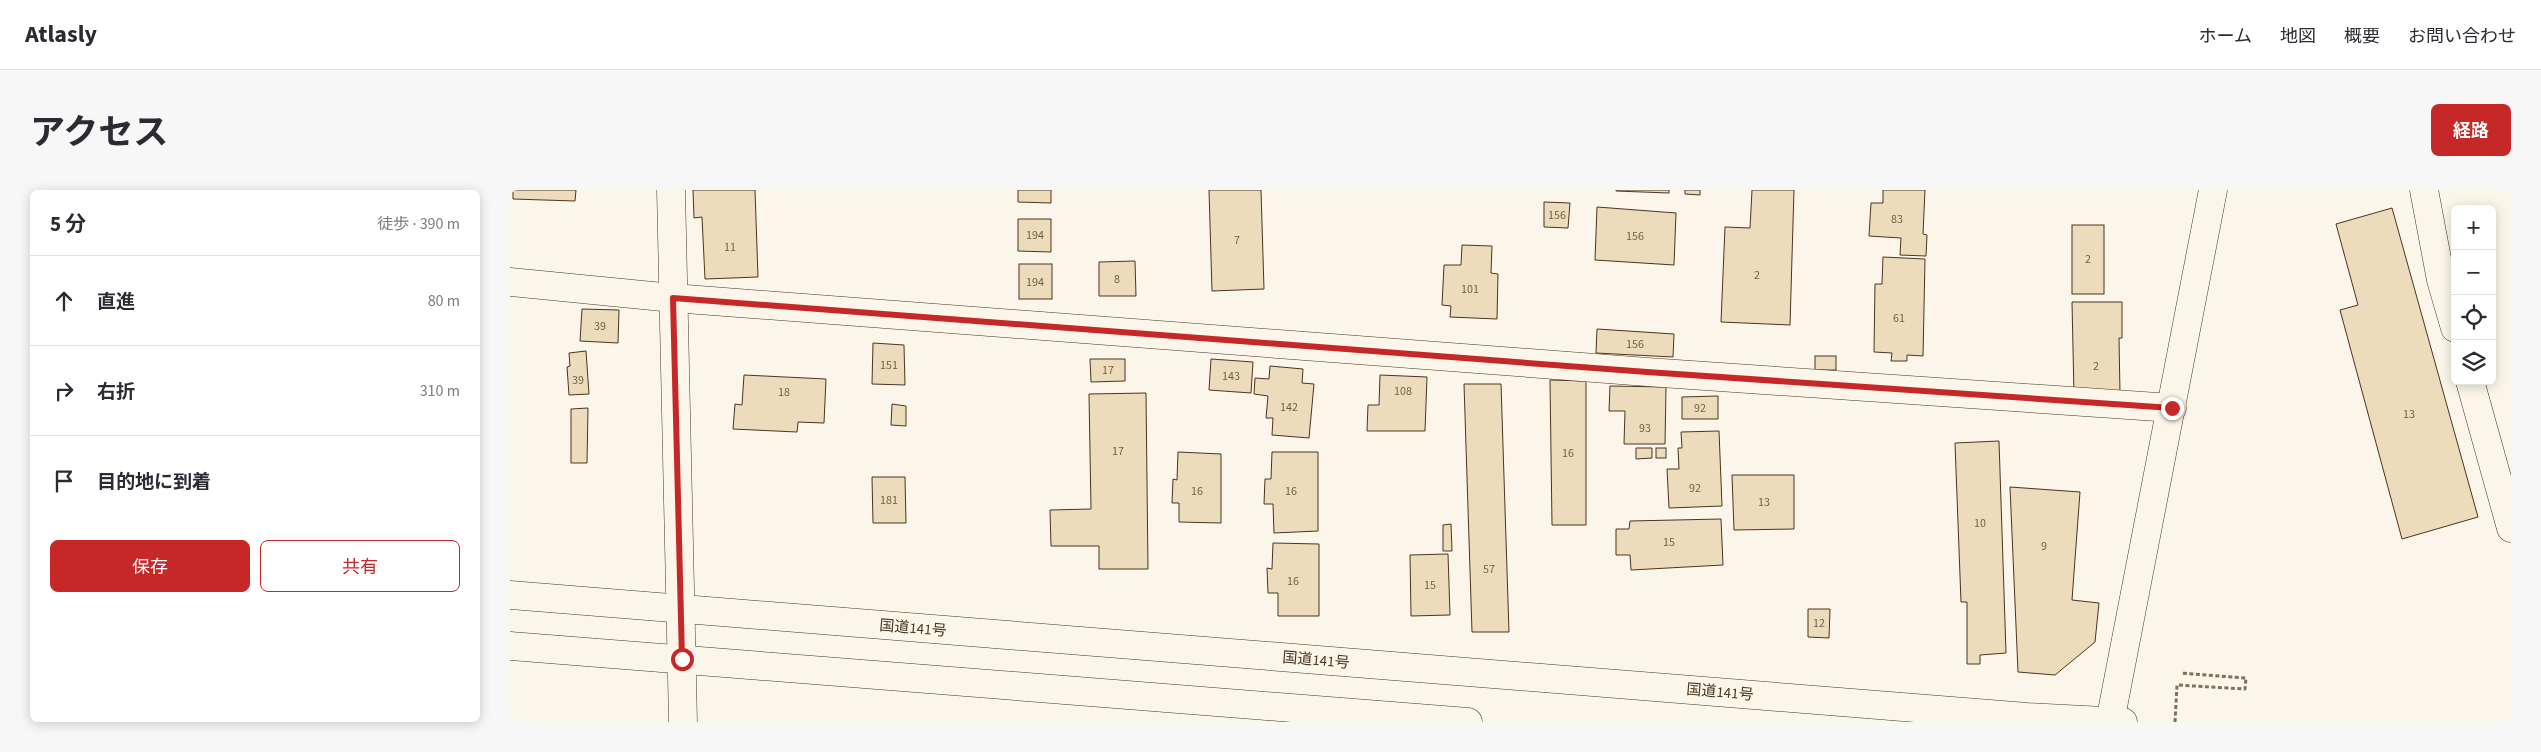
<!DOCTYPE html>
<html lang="ja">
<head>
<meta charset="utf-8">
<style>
	body { margin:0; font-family:"Source Sans 3","Noto Sans JP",sans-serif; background:#f7f7f7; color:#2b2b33 }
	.controls { position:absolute; right:15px; top:15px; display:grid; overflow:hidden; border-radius:8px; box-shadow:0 2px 12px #0003 }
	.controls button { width:45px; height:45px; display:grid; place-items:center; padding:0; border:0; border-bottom:1px solid #e1e1e2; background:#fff; color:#2b2b33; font:25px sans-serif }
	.stop { position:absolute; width:15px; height:15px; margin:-11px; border:4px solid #c62828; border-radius:50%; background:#fff }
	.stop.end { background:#c62828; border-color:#fff; box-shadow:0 1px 5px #0008 }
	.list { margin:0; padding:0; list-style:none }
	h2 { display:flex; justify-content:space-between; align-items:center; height:65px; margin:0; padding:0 20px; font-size:21px }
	h2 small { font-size:16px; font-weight:400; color:#7c7c81 }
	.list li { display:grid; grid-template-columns:32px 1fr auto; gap:15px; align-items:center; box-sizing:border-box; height:90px; padding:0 20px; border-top:1px solid #e1e1e2 }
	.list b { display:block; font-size:19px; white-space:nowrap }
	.list em { font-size:16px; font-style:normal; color:#7c7c81 }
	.actions { display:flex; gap:10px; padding:15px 20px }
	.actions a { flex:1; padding:11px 0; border:1px solid #c62828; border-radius:8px; text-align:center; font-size:18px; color:#c62828 }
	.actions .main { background:#c62828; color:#fff }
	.icon { flex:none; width:28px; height:28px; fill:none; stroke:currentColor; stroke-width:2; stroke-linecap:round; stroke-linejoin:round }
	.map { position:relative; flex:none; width:2001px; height:532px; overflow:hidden; border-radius:8px }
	header { display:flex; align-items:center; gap:30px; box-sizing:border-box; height:70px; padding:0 25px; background:#fff; border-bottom:1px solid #e1e1e2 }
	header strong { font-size:24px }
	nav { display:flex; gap:28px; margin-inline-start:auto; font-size:18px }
	.intro { display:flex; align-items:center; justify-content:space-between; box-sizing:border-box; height:120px; padding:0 30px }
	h1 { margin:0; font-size:35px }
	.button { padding:12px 22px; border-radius:8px; background:#c62828; color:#fff; font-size:18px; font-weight:700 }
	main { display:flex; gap:30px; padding:0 30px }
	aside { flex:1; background:#fff; border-radius:8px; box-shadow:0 2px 12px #0003 }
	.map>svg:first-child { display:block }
	.building { fill:#ecdcbc; stroke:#4a3520 }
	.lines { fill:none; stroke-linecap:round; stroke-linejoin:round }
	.minor-casing { stroke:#4a3520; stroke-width:29 }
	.trunk-casing { stroke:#4a3520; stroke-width:29 }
	.path { stroke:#7f6f5c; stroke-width:3; stroke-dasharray:4 2.5; stroke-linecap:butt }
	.minor { stroke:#fbf6e9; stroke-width:28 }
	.trunk { stroke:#fbf6e9; stroke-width:28 }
	.route { stroke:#c62828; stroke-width:6 }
	.labels { text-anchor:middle; stroke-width:4; stroke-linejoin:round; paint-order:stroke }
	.number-label { font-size:12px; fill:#725f47 }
	.street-label { font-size:15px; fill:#4a3520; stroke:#fbf6e9 }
</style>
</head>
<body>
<header>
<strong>Atlasly</strong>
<nav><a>ホーム</a><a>地図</a><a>概要</a><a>お問い合わせ</a></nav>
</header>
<div class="intro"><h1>アクセス</h1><a class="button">経路</a></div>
<main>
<aside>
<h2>5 分<small>徒歩 · 390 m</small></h2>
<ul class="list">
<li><svg class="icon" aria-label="ahead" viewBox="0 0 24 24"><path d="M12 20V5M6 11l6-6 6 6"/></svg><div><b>直進</b></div><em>80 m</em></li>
<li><svg class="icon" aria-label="right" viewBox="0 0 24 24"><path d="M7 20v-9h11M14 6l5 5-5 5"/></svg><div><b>右折</b></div><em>310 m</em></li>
<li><svg class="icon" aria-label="arrive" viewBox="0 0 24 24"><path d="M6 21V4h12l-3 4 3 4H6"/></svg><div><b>目的地に到着</b></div></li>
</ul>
<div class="actions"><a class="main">保存</a><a>共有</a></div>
</aside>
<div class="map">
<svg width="2001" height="532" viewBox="0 0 2001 532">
	<rect width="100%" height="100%" fill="#fbf6e9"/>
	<g class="building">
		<polygon points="3,0 66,0 65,11 3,9"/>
		<polygon points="183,0 245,0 248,87 195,89 192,27 184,28"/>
		<polygon points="508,0 541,0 541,13 508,12"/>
		<polygon points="699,0 751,0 754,99 702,101"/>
		<polygon points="1106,0 1159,0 1159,3 1106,1"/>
		<polygon points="1175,0 1190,0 1190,5 1175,4"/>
		<polygon points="1242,0 1284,0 1280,135 1211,132 1215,37 1240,38"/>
		<polygon points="1373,0 1415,0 1413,44 1417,45 1416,66 1390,65 1391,48 1359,46 1361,13 1373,13"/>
		<polygon points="1034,12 1060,13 1058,38 1034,37"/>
		<polygon points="1087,17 1166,23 1164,75 1085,70"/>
		<polygon points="1882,18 1968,327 1892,349 1830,120 1848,115 1826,34"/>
		<polygon points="508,29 541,29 541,62 508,61"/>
		<rect x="1562" y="35" width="32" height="69"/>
		<polygon points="952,55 982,56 981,83 988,84 987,129 940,127 941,116 932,115 934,75 951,75"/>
		<polygon points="1373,67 1415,69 1413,166 1397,165 1397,171 1381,171 1382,163 1364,162 1365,94 1372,94"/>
		<polygon points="625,71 626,106 589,106 589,72"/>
		<rect x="509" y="74" width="33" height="35"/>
		<polygon points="1562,112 1612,112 1612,148 1609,148 1610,204 1564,205"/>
		<polygon points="72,119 109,120 108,153 70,151"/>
		<polygon points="1087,139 1164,144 1163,167 1086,163"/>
		<polygon points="363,153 394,155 395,195 362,194"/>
		<polygon points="76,161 79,204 59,205 57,177 60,176 59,163"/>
		<rect x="1305" y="166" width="21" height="14"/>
		<polygon points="580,169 615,169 615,191 581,192"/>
		<polygon points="701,169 743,172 741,203 699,200"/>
		<polygon points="760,176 793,179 792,193 804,194 799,248 762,245 763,228 756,228 758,206 744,204 745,188 759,189"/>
		<polygon points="234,185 316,189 314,233 288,232 287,242 223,239 225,214 232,215"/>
		<polygon points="870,185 917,187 915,241 857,241 858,215 869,215"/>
		<polygon points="1040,190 1076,191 1076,335 1042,335"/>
		<polygon points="954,194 991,194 999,442 962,442"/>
		<polygon points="1100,196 1156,197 1155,254 1114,254 1115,221 1099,221"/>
		<polygon points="636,203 638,379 589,379 589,356 541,356 540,320 581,319 579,204"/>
		<polygon points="1208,206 1208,229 1172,229 1172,207"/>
		<polygon points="382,214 396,216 396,236 381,235"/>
		<polygon points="78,218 77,273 61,273 61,219"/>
		<polygon points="1209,241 1212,316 1159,318 1157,279 1169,279 1168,258 1172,258 1171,242"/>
		<polygon points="1489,251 1496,463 1470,465 1470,474 1457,474 1457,412 1451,412 1445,253"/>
		<polygon points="1126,258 1142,258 1142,268 1126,269"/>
		<rect x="1146" y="258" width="10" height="10"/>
		<polygon points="668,262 711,264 711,333 669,332 669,313 662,313 663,289 667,290"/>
		<polygon points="762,262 808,262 808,341 764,343 763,314 754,314 755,289 761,289"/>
		<polygon points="1222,285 1284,285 1284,339 1224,340"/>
		<polygon points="362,287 395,287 396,333 363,333"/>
		<polygon points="1500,297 1570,302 1562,410 1589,413 1585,452 1545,485 1508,482"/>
		<polygon points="1211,329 1213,375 1121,380 1120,365 1106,365 1106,339 1119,339 1120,331"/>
		<polygon points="941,334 942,361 933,361 933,335"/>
		<polygon points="763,353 809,354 809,426 768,426 768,403 758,403 757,378 762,379"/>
		<polygon points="938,364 940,425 901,426 900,365"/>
		<polygon points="1298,419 1320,419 1319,448 1298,447"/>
	</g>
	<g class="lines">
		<defs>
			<g id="minor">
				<polyline points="161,0 173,532"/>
				<polyline points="1914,0 1931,90 1945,138"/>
				<polyline points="0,92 163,108 1137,182 1662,218"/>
				<polyline points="1960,191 2001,338"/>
				<polyline points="1600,532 1703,0"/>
			</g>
			<g id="trunk">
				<polyline points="0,405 1517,527 1613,532"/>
				<polyline points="0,456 958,532"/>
			</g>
		</defs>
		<use href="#minor" class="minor-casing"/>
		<use href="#trunk" class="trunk-casing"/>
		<polyline class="path" points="1665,532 1667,495 1735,499 1736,488 1671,483"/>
		<use href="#minor" class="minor"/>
		<use href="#trunk" class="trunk"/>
	</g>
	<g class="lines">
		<polyline class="route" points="172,469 163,108 1137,182 1662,218"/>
	</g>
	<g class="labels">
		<g class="number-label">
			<text x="1047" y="29">156</text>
			<text x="1387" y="33">83</text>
			<text x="525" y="49">194</text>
			<text x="1125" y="50">156</text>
			<text x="727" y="54">7</text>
			<text x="220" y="61">11</text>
			<text x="1578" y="73">2</text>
			<text x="1247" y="89">2</text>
			<text x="607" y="93">8</text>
			<text x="525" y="96">194</text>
			<text x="960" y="103">101</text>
			<text x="1389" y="132">61</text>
			<text x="90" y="140">39</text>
			<text x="1125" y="158">156</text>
			<text x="379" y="179">151</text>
			<text x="1586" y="180">2</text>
			<text x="598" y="184">17</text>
			<text x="721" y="190">143</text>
			<text x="68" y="194">39</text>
			<text x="893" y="205">108</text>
			<text x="274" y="206">18</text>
			<text x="779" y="221">142</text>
			<text x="1190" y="222">92</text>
			<text x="1899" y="228">13</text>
			<text x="1135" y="242">93</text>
			<text x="608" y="265">17</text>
			<text x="1058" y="267">16</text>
			<text x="1185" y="302">92</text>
			<text x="687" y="305">16</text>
			<text x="781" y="305">16</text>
			<text x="379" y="314">181</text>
			<text x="1254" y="316">13</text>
			<text x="1470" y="337">10</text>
			<text x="1159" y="356">15</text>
			<text x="1534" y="360">9</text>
			<text x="979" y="383">57</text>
			<text x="783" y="395">16</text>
			<text x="920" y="399">15</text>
			<text x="1309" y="437">12</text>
		</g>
		<g class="street-label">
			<text transform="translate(403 438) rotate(5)" y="5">国道141号</text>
			<text transform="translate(806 470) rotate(5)" y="5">国道141号</text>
			<text transform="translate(1210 502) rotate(5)" y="5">国道141号</text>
		</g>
	</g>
</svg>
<div class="controls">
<button>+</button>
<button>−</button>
<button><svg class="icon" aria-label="locate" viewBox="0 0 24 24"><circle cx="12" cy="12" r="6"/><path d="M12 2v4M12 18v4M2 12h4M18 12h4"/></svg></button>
<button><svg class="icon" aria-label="layers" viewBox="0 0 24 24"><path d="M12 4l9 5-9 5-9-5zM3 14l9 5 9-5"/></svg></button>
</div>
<div class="stop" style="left:172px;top:469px"></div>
<div class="stop end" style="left:1662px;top:218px"></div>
</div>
</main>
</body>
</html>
